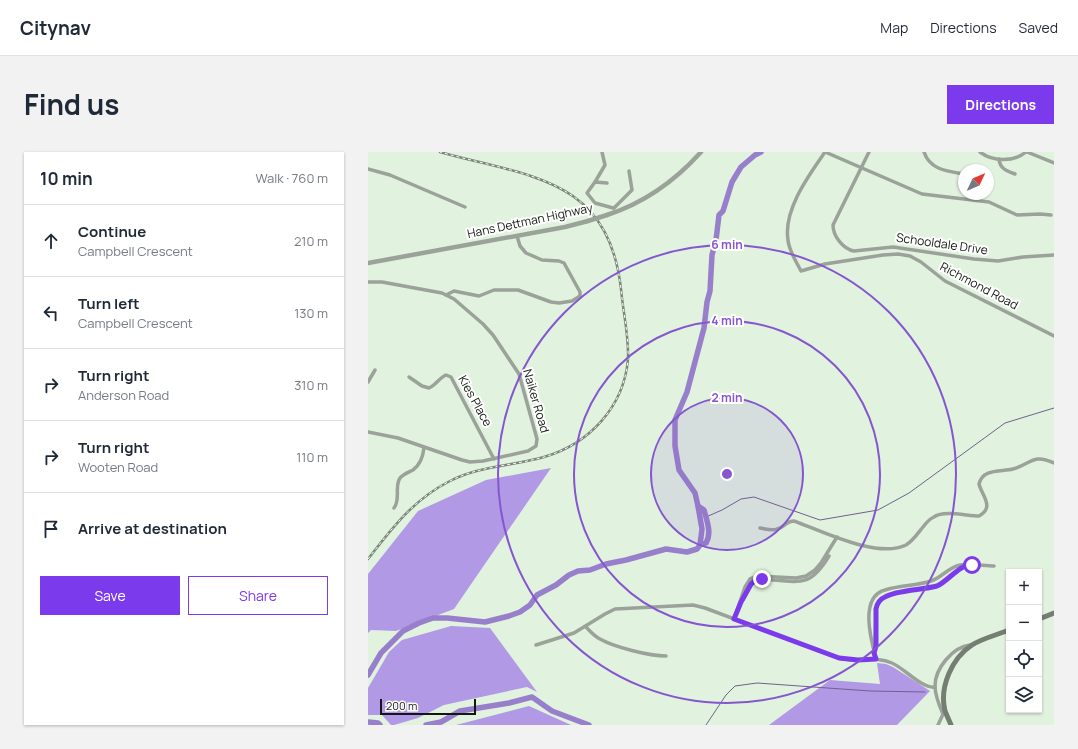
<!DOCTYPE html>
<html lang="en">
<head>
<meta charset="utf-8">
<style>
	body { margin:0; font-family:Manrope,sans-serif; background:#f2f2f3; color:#1f2937 }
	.controls { position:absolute; right:12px; bottom:12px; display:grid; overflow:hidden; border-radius:0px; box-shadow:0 1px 3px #0004 }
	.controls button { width:36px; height:36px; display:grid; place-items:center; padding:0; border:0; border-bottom:1px solid #e0e1e3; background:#fff; color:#1f2937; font:20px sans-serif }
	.compass { position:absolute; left:590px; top:12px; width:36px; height:36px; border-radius:50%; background:#fff; box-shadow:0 1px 3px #0004; rotate:46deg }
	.scale { position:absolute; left:12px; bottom:10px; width:96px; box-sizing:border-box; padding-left:4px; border:2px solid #121711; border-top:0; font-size:11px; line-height:14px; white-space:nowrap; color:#121711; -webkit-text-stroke:3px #fff; paint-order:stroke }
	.stop { position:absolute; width:12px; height:12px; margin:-9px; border:3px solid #7c3aed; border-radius:50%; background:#fff }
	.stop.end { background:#7c3aed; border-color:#fff; box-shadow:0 1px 4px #0008 }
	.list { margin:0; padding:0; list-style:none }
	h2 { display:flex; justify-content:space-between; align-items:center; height:52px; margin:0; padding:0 16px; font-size:17px }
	h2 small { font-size:13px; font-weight:400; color:#747a83 }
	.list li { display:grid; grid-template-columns:26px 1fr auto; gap:12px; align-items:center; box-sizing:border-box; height:72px; padding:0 16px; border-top:1px solid #e0e1e3 }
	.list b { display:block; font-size:15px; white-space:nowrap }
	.list p { margin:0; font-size:13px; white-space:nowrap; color:#747a83 }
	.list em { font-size:13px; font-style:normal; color:#747a83 }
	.actions { display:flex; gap:8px; padding:12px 16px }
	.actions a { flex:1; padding:9px 0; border:1px solid #7c3aed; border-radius:0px; text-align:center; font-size:14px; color:#7c3aed }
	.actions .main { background:#7c3aed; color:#fff }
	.icon { flex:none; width:22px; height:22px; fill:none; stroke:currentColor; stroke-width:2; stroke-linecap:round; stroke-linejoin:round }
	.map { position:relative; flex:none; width:686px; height:573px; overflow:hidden; border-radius:0px }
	header { display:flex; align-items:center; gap:24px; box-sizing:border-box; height:56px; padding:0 20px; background:#fff; border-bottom:1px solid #e0e1e3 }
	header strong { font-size:19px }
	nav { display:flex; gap:22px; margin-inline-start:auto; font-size:14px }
	.intro { display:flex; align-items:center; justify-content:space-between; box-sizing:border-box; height:96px; padding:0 24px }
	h1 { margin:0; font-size:28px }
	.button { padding:10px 18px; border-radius:0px; background:#7c3aed; color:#fff; font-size:14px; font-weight:700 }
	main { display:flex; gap:24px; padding:0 24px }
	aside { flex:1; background:#fff; border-radius:0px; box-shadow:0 1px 3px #0004 }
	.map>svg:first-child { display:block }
	.forest { fill:#b299e6 }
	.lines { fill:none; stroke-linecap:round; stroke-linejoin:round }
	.stream { stroke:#706093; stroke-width:1 }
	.river { stroke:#987fcb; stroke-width:5.5 }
	.minor { stroke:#9ba29a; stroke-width:3.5 }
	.tertiary { stroke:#9ba29a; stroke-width:4.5 }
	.secondary { stroke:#747e73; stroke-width:5 }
	.rail-casing { stroke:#7b8679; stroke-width:2.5 }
	.rail { stroke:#fff; stroke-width:1; stroke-dasharray:3; stroke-linecap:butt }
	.tertiary-bridge { stroke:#9ba29a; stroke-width:4.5 }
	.route { stroke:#7c3aed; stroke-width:5 }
	.ring { fill:none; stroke:#8556cf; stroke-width:2 }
	.labels { text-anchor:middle; stroke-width:4; stroke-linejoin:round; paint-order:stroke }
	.street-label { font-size:12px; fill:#121711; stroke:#fff }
	.centre { fill:#8556cf; stroke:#fff; stroke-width:2 }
	.ring-label { font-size:12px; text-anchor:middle; font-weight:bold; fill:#8556cf; stroke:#fff; stroke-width:4; stroke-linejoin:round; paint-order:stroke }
</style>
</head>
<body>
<header>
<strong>Citynav</strong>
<nav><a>Map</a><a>Directions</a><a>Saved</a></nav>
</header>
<div class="intro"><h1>Find us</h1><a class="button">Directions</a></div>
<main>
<aside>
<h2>10 min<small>Walk · 760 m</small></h2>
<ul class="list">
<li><svg class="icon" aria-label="ahead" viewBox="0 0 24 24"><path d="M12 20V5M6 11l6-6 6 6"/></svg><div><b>Continue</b><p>Campbell Crescent</p></div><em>210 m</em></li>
<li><svg class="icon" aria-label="left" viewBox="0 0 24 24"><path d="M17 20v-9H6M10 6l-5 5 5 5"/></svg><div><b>Turn left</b><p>Campbell Crescent</p></div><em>130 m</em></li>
<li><svg class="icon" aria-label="right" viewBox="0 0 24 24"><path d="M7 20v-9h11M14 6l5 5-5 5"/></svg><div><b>Turn right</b><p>Anderson Road</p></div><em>310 m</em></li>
<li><svg class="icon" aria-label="right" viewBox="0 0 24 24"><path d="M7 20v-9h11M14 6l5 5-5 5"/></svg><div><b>Turn right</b><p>Wooten Road</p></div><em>110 m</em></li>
<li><svg class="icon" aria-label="arrive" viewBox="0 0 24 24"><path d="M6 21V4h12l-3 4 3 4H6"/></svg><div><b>Arrive at destination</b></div></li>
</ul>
<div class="actions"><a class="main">Save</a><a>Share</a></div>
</aside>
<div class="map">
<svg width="686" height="573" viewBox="0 0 686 573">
	<rect width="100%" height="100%" fill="#e1f2de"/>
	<g class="forest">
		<polygon points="183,316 86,457 28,479 3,478 0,481 0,422 50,359 118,328"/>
		<polygon points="83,474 122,476 169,540 159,535 76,553 50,566 26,573 23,573 14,563 0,563 0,536 21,500 34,488"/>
		<polygon points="509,511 518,512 525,515 562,539 529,573 401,573 462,528 512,532"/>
		<polygon points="161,554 203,573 88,573"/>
	</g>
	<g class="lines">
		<g class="stream">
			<polyline points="338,365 354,358 373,347 386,345 452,368 510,358 541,341 637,271 686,256"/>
			<polyline points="338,573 358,543 367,534 389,531 502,539 557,540"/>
		</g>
		<g class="river">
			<polyline points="330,354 334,377 332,393"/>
			<path d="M0 523 13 501 35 479 51 471 65 466H79L117 470 141 464 152 460 162 453 169 443 188 433 201 423 210 419 222 418 238 412 258 408 298 397 319 400 329 397 332 393 338 391C344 381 339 369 336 358L330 354 327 341 311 318 307 294V268L319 240 336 176 339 150 342 139 344 103 348 88 351 63 355 59 364 30 373 15 387 3 393 0"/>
			<polyline points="0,570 10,571 12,573"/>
			<polyline points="58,573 73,570 92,559 141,551 164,545 184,559 221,573"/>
		</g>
		<g class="minor">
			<path d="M457 0C441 23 415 58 420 88 421 99 428 109 433 119L457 112 515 103 530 102 542 104 553 110 577 129 686 184"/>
			<polyline points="457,0 554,42 621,50 649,63 672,62 683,63"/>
			<path d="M501 0 465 73C465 84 475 97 486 99L525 95 606 107 630 109 655 105 686 103"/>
			<path d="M556 0C562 18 579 19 596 22"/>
			<path d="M612 0C625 10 646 10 658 0"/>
			<polyline points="659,0 686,11"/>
			<path d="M631 7C632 17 639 19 647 22"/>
			<polyline points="0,17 22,23 97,55"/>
			<polyline points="227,30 237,13 234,0"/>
			<polyline points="239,31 227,30 219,41 227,51 245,56"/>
			<polyline points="246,56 264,38 261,19"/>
			<polyline points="0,130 14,130 74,141 86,147 115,172 125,183 151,222 169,287 168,294 160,299 115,309 102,310 94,308 30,286 0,280"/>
			<polyline points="78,143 86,139 111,144 126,138 150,138 183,150 191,151 204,149 212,144 212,140 196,111 191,109 174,108 158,101 152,94 149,84"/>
			<path d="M41 225 54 234 61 236C68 233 71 226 78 223L83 225 126 307"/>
			<polyline points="0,230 7,218"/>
			<path d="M26 356C33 347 26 335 32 326 35 322 41 320 45 318 52 313 55 304 56 296"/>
			<path d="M392 376C398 377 404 379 409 377 416 376 418 369 426 369 454 379 509 407 538 393 545 389 550 381 555 375 558 371 561 367 566 365 576 358 599 364 611 364 627 355 614 344 611 332 615 316 633 320 645 317 663 312 665 301 686 311"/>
			<path d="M375 448 386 428C392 426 399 427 405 428 436 431 444 432 461 404"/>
			<polyline points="366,467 377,435 382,427 390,424 428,426 438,424 447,418 453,411 469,385"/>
			<path d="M218 475C222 479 226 484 232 487 246 495 281 504 298 504"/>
			<path d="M168 493 206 481 237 462 247 457 325 453 337 456 471 506C489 511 507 503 524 511 536 516 554 537 567 535"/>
			<path d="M507 498 508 457C509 452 512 447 517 445 528 438 555 438 569 434L575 431 587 420 601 412"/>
			<path d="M508 507C503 488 491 445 517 438 532 433 548 434 563 429 573 426 581 415 592 413 599 411 617 414 626 414"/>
			<path d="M575 562C571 553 567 543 567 534 567 516 585 495 602 493"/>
			<polyline points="570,573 576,560"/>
		</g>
		<g class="tertiary">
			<path d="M239 63C276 51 307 29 333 0"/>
			<polyline points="0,111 197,75 220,69"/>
		</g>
		<g class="secondary">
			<polyline points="671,467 686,461"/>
			<path d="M583 573C581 568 579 564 577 559 571 535 584 506 604 493 615 486 629 483 641 478"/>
		</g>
		<defs>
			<path id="rail" d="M0 407C24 376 46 347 82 329 111 314 144 314 176 305 221 292 256 255 260 207 261 184 255 160 253 137 240 24 160 25 72 0"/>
		</defs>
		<use href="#rail" class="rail-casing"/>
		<use href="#rail" class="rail"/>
		<polyline class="tertiary-bridge" points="220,69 239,63"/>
	</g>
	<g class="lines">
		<path class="route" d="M394 427 388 428 383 432 373 450 366 467 471 506 490 508 508 507 506 501 508 494V457C509 452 512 447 517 445 528 438 555 438 569 434 579 430 593 411 604 413"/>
	</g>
	<circle cx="359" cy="322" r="76" fill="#8556cf" fill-opacity=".12"/>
	<g class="ring">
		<circle cx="359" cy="322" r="76"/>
		<circle cx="359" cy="322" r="153"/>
		<circle cx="359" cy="322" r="229"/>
	</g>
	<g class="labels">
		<g class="street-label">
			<text transform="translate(162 69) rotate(-12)" y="4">Hans Dettman Highway</text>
			<text transform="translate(574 92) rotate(8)" y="4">Schooldale Drive</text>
			<text transform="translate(611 134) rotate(28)" y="4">Richmond Road</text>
			<text transform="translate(107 249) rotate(61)" y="4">Kies Place</text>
			<text transform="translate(168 249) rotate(74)" y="4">Naiker Road</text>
		</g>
	</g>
	<circle cx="359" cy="322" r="6" class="centre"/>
	<g class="ring-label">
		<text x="359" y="97">6 min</text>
		<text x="359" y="173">4 min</text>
		<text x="359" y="250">2 min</text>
	</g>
</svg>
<div class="controls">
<button>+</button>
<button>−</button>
<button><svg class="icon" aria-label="locate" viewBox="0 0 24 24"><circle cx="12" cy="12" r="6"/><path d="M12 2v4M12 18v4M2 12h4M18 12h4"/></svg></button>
<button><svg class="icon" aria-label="layers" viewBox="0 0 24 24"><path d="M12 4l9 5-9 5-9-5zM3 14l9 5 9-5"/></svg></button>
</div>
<svg class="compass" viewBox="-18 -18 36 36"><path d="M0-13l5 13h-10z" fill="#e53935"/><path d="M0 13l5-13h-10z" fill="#747a83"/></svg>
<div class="scale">200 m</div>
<div class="stop" style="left:604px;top:413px"></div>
<div class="stop end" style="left:394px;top:427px"></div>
</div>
</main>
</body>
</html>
